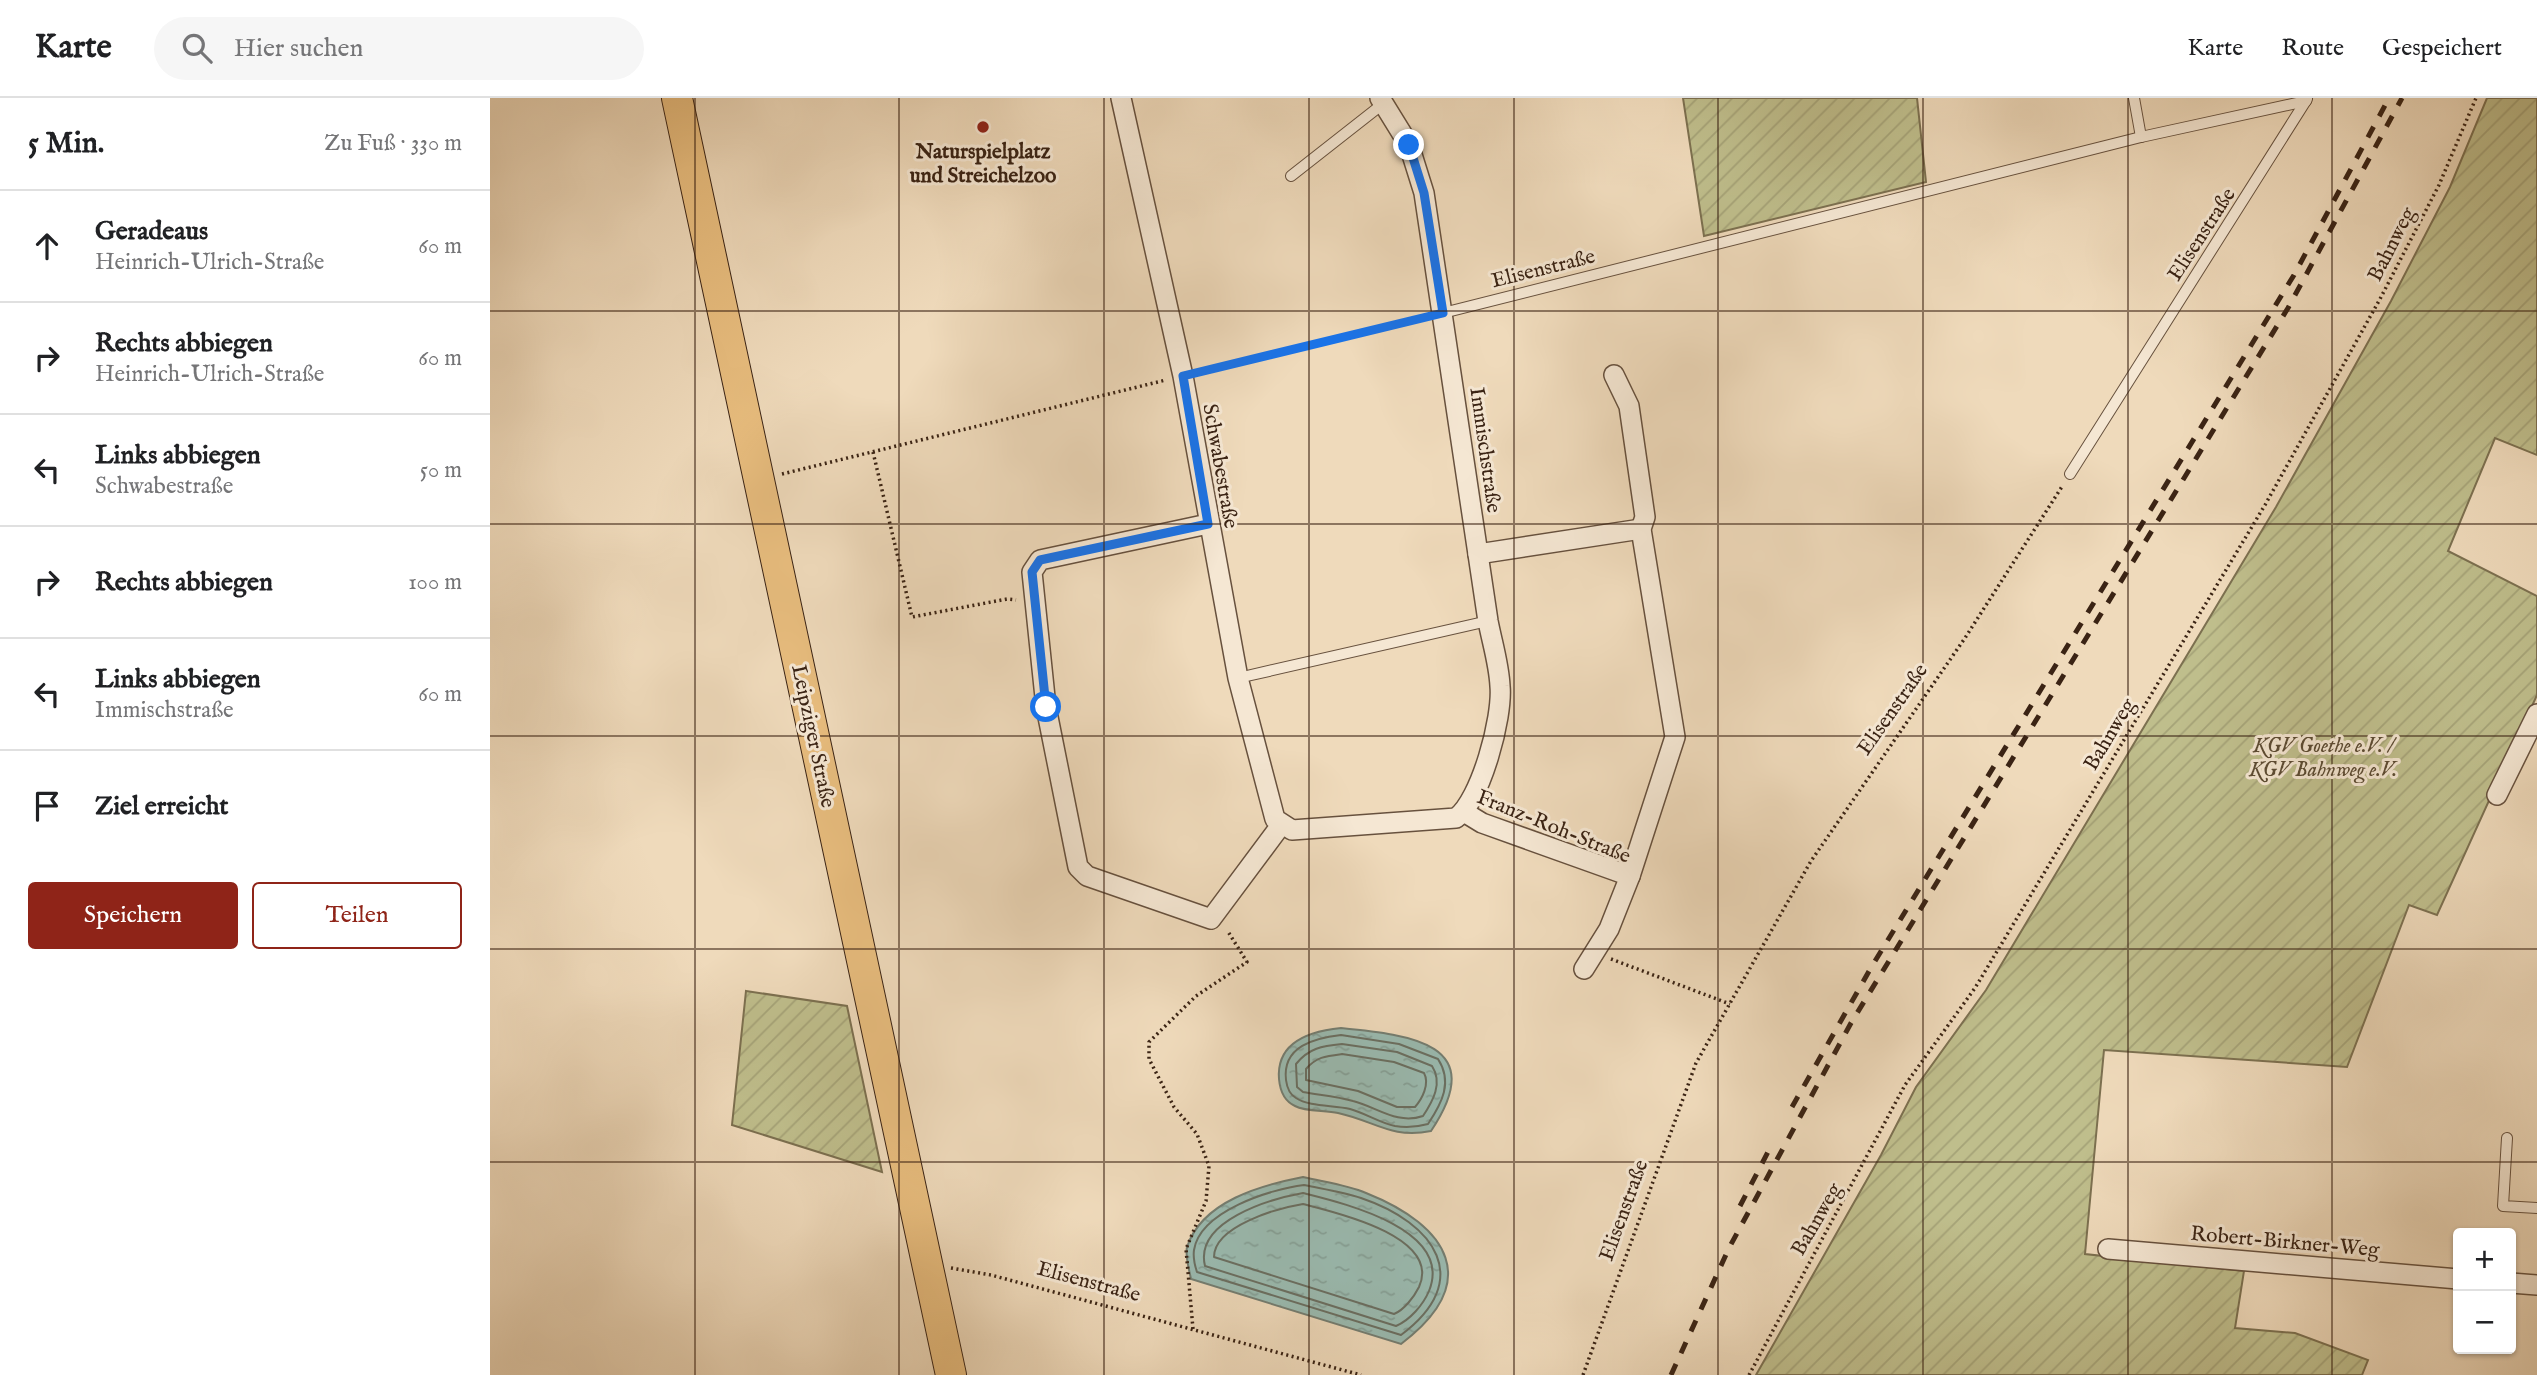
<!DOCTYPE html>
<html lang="de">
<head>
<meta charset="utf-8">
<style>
	body { margin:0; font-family:"IM FELL English",serif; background:#f6f6f6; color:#202124 }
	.controls { position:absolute; right:21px; bottom:21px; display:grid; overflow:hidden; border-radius:7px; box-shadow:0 2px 5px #0004 }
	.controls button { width:63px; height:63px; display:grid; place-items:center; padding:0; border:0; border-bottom:2px solid #e0e0e0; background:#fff; color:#202124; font:35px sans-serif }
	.stop { position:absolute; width:21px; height:21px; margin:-16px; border:5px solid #1a73e8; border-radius:50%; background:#fff }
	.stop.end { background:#1a73e8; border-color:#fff; box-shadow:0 2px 7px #0008 }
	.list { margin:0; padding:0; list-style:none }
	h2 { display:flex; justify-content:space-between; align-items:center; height:91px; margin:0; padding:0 28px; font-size:30px }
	h2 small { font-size:23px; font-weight:400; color:#757577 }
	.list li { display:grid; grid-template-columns:46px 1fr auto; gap:21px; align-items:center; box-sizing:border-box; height:112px; padding:0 28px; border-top:2px solid #e0e0e0 }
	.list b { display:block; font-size:26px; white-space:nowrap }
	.list p { margin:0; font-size:23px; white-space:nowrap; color:#757577 }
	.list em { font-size:23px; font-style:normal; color:#757577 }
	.actions { display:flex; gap:14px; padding:21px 28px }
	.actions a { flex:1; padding:16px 0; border:2px solid #8f2418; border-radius:7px; text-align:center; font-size:24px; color:#8f2418 }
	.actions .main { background:#8f2418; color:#fff }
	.icon { flex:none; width:38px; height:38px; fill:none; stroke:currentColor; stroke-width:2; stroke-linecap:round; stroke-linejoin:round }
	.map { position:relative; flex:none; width:2047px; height:1277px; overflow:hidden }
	header { display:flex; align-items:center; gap:42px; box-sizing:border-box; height:98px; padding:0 35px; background:#fff; border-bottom:2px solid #e0e0e0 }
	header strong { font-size:33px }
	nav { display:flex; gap:38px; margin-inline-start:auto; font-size:24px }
	.search { width:490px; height:63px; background:#f6f6f6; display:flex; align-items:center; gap:18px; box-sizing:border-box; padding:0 24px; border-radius:38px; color:#757577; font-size:26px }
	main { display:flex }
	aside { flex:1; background:#fff }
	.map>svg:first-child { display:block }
	.garden { fill:url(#garden-furrows); stroke:#7c7050; stroke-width:2 }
	.water { fill:url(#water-ripples); stroke:#747e72; stroke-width:2 }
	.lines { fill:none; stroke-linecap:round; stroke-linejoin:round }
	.shore { stroke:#6a6f62; stroke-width:2 }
	.lane-casing { stroke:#67513e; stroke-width:12 }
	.street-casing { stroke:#67513e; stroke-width:22 }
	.primary-casing { stroke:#3a2314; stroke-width:32 }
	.path { stroke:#3a2314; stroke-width:3.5; stroke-dasharray:2 3.5; stroke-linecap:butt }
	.lane { stroke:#f5e7d3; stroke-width:10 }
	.street { stroke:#f5e7d3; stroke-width:19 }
	.primary { stroke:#e8bd7e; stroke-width:30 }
	.rail { stroke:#3a2314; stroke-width:5; stroke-dasharray:12 12; stroke-linecap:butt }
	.route { stroke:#1a73e8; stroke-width:9 }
	.grid { fill:none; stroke:#3a2314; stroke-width:2; stroke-opacity:0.55 }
	.poi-dot { fill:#8f2418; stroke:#f5e7d3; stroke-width:2.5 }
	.labels { text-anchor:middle; stroke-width:6; stroke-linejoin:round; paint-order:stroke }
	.poi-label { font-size:21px; font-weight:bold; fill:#3a2314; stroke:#f5e7d3 }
	.street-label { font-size:21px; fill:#3a2314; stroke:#f5e7d3 }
	.park-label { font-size:21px; font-style:italic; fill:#5b4a32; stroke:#f5e7d3 }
</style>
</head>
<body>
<header>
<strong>Karte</strong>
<div class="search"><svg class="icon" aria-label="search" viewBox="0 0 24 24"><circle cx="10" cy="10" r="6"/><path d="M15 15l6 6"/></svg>Hier suchen</div>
<nav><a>Karte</a><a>Route</a><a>Gespeichert</a></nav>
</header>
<main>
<aside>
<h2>5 Min.<small>Zu Fuß · 330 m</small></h2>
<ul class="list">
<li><svg class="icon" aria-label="ahead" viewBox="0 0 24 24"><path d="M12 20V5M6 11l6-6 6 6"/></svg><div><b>Geradeaus</b><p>Heinrich-Ulrich-Straße</p></div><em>60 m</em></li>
<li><svg class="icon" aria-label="right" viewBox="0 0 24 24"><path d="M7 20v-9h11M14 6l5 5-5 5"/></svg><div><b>Rechts abbiegen</b><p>Heinrich-Ulrich-Straße</p></div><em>60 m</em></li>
<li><svg class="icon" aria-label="left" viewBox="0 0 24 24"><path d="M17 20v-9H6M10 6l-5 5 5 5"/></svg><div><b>Links abbiegen</b><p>Schwabestraße</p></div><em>50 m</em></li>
<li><svg class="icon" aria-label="right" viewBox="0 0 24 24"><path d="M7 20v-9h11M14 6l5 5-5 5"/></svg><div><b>Rechts abbiegen</b></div><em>100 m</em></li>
<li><svg class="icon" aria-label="left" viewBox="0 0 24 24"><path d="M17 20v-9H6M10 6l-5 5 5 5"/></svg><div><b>Links abbiegen</b><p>Immischstraße</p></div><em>60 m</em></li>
<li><svg class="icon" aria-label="arrive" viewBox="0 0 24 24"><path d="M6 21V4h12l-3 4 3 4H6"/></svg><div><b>Ziel erreicht</b></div></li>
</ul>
<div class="actions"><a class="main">Speichern</a><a>Teilen</a></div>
</aside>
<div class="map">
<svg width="2047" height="1277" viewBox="0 0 2047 1277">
	<defs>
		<pattern id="garden-furrows" width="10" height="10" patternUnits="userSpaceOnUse" patternTransform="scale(1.75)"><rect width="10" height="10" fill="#bfbe8c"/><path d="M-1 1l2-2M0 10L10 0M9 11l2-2" fill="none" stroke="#a5a378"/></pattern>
		<pattern id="water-ripples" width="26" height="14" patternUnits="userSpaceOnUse" patternTransform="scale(1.75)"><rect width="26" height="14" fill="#9abbb1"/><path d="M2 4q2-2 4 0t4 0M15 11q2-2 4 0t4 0" fill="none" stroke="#85a097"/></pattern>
	</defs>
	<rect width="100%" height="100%" fill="#efdabb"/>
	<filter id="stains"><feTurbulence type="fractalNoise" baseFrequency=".00286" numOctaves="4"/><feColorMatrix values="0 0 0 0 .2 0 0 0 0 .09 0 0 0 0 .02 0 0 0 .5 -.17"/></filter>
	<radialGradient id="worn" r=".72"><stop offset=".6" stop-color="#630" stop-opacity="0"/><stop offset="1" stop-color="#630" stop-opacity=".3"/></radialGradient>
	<g class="garden">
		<polygon points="1193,0 1427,0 1436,84 1214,138"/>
		<polygon points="1997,0 2047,0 2047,357 2005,340 1958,453 2047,498 2047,597 1947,817 1919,807 1857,969 1614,952 1595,1156 1754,1173 1745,1230 1805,1235 1878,1262 1872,1277 1266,1277 1391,1057 1426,989 1496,892 1786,409 1901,203 1960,89"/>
		<polygon points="256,893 357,908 392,1074 242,1027"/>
	</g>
	<g class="water">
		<path d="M851 930C921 937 1000 945 941 1033 901 1041 885 1023 848 1015 835 1012 816 1014 805 1008 794 1003 790 992 789 981 786 943 821 933 851 930Z"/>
		<path d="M813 1079C834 1084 857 1087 876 1095 959 1128 993 1184 911 1246L701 1181C699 1171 695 1158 697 1149 712 1103 772 1087 813 1079Z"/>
	</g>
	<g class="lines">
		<g class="shore">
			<path d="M851 937 909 946 948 961C963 984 952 1005 938 1026 927 1029 917 1030 905 1028 890 1025 875 1015 860 1011 844 1007 819 1009 806 1000 799 996 797 990 796 982 792 948 825 940 851 937Z"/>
			<path d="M852 946 907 954 942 968C953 985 943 1003 933 1018 907 1027 887 1009 863 1003 846 998 829 997 813 994L807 989 806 966C819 950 832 948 852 946Z"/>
			<path d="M852 956 904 964 934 975C940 986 932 1001 925 1009H907L868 993 816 982V971C826 959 836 958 852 956Z"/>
			<path d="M814 1087C833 1091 853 1094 871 1100 945 1125 985 1182 911 1237L707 1174C705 1168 703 1159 704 1152 710 1113 781 1091 814 1087Z"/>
			<path d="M813 1095C853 1105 964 1131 939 1193 933 1207 920 1222 906 1228L715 1168C704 1123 780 1101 813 1095Z"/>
			<path d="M813 1106C844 1114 952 1138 929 1189 924 1199 914 1212 904 1216L724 1159C724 1128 788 1110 813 1106Z"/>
		</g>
		<defs>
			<g id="lane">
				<polyline points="1644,0 1651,39"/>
				<polyline points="801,78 894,5"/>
				<polyline points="953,215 1651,39 1816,3"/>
				<polyline points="1580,376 1817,1"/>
				<polyline points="748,580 998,523"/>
				<polyline points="2017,1040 2013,1108 2047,1110"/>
			</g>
			<g id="street">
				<path d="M631 0 693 278 748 580 785 721 802 732 966 720C991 702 1013 619 1010 588 1009 566 1002 544 998 523L934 95 919 47 890 0"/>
				<polyline points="718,426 550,462 542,474 556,609 588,769 597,778 721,821 791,727"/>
				<polyline points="988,456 1151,431"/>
				<polyline points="2007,697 2047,616"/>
				<polyline points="974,714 992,725 1140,778"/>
				<polyline points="1094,871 1119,831 1140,778 1185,639 1151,431 1155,419 1139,308 1124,277"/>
				<polyline points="1618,1151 1968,1181"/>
				<polyline points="2021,1185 2047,1187"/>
			</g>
			<polyline id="primary" points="187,0 461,1277"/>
		</defs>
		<use href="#lane" class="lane-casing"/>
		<use href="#street" class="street-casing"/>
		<use href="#primary" class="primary-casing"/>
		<g class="path">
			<polyline points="711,274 934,219"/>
			<polyline points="383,354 422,519 517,501 526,502"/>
			<polyline points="292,376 676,282"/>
			<polyline points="1121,861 1240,906"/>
			<polyline points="461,1170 501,1177 871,1277"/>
			<polyline points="703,1231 696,1151 716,1103 719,1068 707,1036 684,1009 659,961 659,944 706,898 757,864 737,832"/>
			<polyline points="1093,1277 1206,965 1321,763 1475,540 1573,387"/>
			<polyline points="1259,1277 1415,987 1485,890 1775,407 1890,201 1949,87 1986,0"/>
		</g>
		<use href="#lane" class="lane"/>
		<use href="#street" class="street"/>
		<use href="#primary" class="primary"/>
		<g class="rail">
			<polyline points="1302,1009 1382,868 1804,177 1899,0"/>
			<polyline points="1250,1108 1279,1052"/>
			<polyline points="1181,1277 1239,1150 1361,925 1798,210 1912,0"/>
		</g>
	</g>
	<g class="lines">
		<polyline class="route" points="556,609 542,474 550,462 718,426 693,278 953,215 934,95 919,47"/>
	</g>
	<path class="grid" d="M205 0V1277M409 0V1277M614 0V1277M819 0V1277M1024 0V1277M1228 0V1277M1433 0V1277M1638 0V1277M1842 0V1277M0 213H2047M0 426H2047M0 638H2047M0 851H2047M0 1064H2047"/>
	<circle class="poi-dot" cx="493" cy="29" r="7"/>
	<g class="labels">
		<g class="poi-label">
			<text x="493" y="60">Naturspielplatz<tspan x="493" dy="24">und Streichelzoo</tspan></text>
		</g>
		<g class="street-label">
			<text transform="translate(1711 136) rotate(-57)" y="7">Elisenstraße</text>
			<text transform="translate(1901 146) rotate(-63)" y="7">Bahnweg</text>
			<text transform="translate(1053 170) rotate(-14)" y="7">Elisenstraße</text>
			<text transform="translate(996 352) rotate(82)" y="7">Immischstraße</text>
			<text transform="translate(731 368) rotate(80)" y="7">Schwabestraße</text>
			<text transform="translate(1402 611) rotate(-55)" y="7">Elisenstraße</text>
			<text transform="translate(1619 636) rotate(-59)" y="7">Bahnweg</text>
			<text transform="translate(324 638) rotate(78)" y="7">Leipziger Straße</text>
			<text transform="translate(1064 728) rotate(22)" y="7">Franz-Roh-Straße</text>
			<text transform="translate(1133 1112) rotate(-70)" y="7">Elisenstraße</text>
			<text transform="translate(1326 1121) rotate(-60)" y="7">Bahnweg</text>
			<text transform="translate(1795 1143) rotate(5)" y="7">Robert-Birkner-Weg</text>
			<text transform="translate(599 1183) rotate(15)" y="7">Elisenstraße</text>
		</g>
		<g class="park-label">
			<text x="1833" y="654">KGV Goethe e.V. /<tspan x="1833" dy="24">KGV Bahnweg e.V.</tspan></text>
		</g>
	</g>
	<rect width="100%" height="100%" filter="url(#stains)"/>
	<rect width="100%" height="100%" fill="url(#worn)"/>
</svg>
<div class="controls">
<button>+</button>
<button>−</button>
</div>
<div class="stop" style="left:556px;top:609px"></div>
<div class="stop end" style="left:919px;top:47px"></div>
</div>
</main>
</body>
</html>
